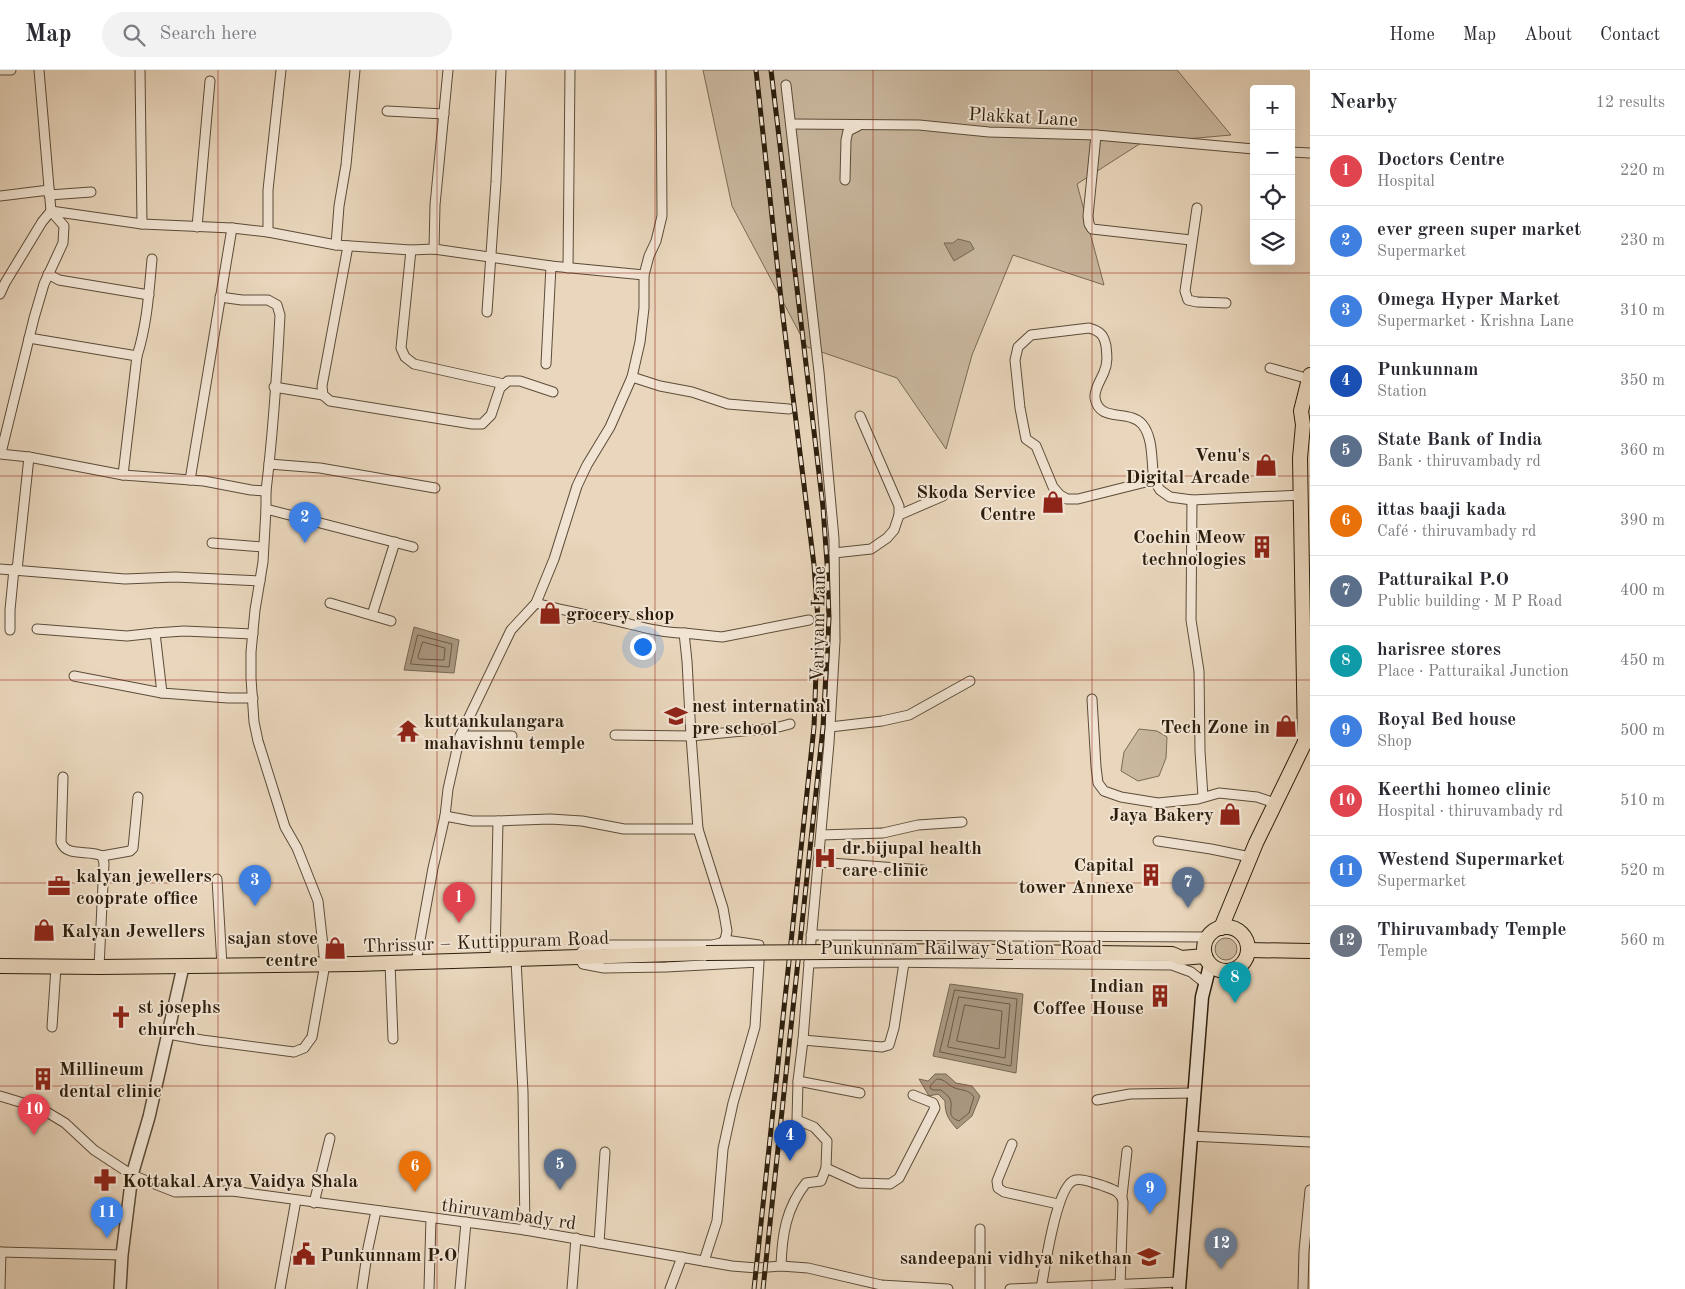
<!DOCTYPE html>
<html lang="en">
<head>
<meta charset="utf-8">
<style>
	body { margin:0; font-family:"Old Standard TT",serif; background:#f2f2f3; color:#2b2b33 }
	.controls { position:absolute; right:15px; top:15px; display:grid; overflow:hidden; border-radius:5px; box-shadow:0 5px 20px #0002 }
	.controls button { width:45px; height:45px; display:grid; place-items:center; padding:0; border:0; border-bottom:1px solid #e1e1e2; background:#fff; color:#2b2b33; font:25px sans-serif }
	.you { position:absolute; left:642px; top:576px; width:18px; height:18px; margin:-12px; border:4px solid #fff; border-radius:50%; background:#1a73e8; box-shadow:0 0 0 8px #1a73e833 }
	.badge { display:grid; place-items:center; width:32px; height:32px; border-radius:50%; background:#7c3aed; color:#fff; font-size:16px; font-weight:700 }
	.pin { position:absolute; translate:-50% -41px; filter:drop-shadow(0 1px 2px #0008) }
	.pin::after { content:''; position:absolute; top:26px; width:18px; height:15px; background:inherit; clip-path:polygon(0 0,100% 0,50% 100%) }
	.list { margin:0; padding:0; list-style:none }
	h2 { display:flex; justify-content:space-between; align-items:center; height:65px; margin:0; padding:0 20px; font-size:21px }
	h2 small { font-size:16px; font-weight:400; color:#7c7c81 }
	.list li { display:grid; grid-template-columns:32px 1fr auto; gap:15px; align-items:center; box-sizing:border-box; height:70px; padding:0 20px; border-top:1px solid #e1e1e2 }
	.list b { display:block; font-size:19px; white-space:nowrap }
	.list p { margin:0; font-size:16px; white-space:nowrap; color:#7c7c81 }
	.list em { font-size:16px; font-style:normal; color:#7c7c81 }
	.icon { flex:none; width:28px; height:28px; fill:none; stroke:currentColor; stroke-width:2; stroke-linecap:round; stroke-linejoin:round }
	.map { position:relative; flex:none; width:1310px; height:1219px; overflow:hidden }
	header { display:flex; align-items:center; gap:30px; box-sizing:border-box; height:70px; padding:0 25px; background:#fff; border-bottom:1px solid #e1e1e2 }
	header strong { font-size:24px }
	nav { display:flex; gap:28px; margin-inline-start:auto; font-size:18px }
	.search { width:350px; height:45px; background:#f2f2f3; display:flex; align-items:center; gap:12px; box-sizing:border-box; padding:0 18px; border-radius:28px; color:#7c7c81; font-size:19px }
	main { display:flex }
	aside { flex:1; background:#fff }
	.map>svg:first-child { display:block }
	.green { fill:#c9b79e; stroke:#7b6a55 }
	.water { fill:#a99780; stroke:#776752 }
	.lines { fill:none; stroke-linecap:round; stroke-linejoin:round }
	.shore { stroke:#6b5a46; stroke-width:1 }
	.minor-casing { stroke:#5c4c38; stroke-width:11 }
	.tertiary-casing { stroke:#5c4c38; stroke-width:14 }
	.secondary-casing { stroke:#2d1e0c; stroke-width:15 }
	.primary-casing { stroke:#2d1e0c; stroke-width:16 }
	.minor { stroke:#f1e4d3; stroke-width:9 }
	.tertiary { stroke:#f1e4d3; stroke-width:11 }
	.secondary { stroke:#f1e4d3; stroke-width:12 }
	.primary { stroke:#e9d6bc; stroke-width:14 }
	.rail-casing { stroke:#2d1e0c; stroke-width:5 }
	.rail { stroke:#f1e4d3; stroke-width:3; stroke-dasharray:9; stroke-linecap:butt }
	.primary-bridge-casing { stroke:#2d1e0c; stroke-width:16; stroke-linecap:butt }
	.primary-bridge { stroke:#e9d6bc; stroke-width:14 }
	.grid { fill:none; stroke:#8f2418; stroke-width:1; stroke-opacity:0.55 }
	.labels { text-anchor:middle; stroke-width:4; stroke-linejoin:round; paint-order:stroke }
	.street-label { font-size:19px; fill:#2d1e0c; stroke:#f1e4d3 }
	.poi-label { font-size:19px; font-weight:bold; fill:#2d1e0c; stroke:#f1e4d3; text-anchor:start }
</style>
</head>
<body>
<header>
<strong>Map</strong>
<div class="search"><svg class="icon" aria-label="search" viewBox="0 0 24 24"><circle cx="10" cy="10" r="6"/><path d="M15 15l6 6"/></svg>Search here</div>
<nav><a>Home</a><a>Map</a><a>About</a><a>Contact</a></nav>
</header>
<main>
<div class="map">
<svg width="1310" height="1219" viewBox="0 0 1310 1219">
	<rect width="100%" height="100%" fill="#e9d6bc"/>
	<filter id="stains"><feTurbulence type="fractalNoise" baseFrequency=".004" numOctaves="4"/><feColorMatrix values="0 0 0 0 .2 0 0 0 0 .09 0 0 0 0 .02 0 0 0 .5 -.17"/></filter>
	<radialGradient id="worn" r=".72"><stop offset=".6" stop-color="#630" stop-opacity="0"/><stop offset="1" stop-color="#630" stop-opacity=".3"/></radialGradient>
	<g class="green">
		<polygon points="703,0 1177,0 1231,65 1141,73 1077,114 1104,215 1013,185 972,285 946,379 897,308 807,277 732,136"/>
		<polygon points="1139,659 1157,661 1167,667 1166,688 1159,706 1138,711 1121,701 1124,682"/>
		<circle cx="1226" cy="879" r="11"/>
	</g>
	<g class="water">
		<polygon points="958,169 970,172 974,179 954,191 944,173 953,173"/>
		<polygon points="414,557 459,570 454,603 404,600"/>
		<polygon points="950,914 1023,924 1016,1003 933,986"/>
		<path d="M935 1004H946L956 1013 972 1016 980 1026 972 1046 957 1059C948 1049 945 1044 945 1031L938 1024 929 1026 919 1009 928 1011Z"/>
	</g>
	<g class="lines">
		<g class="shore">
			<polygon points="418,565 452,574 449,597 411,594"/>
			<polygon points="423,572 445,578 444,590 419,589 418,587"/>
			<polygon points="955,920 1017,929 1011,996 940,982"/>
			<polygon points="959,927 1010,934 1005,988 948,977"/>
			<polygon points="965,935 1002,941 999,979 957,971"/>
			<path d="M937 1009C946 1009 947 1015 955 1018 963 1021 968 1019 974 1027L969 1043 959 1051C945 1046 954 1038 950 1029 948 1025 943 1022 941 1020H933L930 1018 931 1015Z"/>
		</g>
		<defs>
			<g id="minor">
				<polyline points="0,0 11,0"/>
				<polyline points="140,0 142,154"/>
				<polyline points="786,15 819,302 834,469 835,571 829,673 809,893"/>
				<polyline points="387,41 444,44"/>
				<polyline points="791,54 919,55 989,62 1096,65 1254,79"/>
				<polyline points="1096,65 1088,146 1089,154 1092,159 1191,170"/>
				<polyline points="1291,82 1310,83"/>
				<polyline points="845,110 846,70 848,61 858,56"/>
				<polyline points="49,125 91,122"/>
				<polyline points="0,126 49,120"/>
				<polyline points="1197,138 1185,221 1188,230 1197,232 1226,233"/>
				<polyline points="51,141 142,154 232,158 268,162 336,175 411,180 434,179 551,196 644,205"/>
				<polyline points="197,157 210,11"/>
				<polyline points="268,162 268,120 281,0"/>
				<polyline points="336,175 339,136 346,95 355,0"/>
				<polyline points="348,176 322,316 323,325 330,331 472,354 482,354 491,345 500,318 508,311 520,311 553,322"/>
				<polyline points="434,179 435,135 448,0"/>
				<polyline points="411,180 401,278 405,287 414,294 504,314"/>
				<polyline points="568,198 570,0"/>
				<polyline points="48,204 59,210 149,225"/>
				<polyline points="0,224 5,213 42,152 51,141 39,0"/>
				<path d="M220 227 242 230H268L277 235 280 245C277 304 273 363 266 421"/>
				<polyline points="487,242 496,112 501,0"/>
				<path d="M29 268 137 286C147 255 149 222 152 189"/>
				<polyline points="546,294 551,196"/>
				<polyline points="1270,298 1309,309"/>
				<polyline points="632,307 660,316 692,322 728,334 789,339"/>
				<polyline points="274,317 323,325"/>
				<polyline points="1,383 34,248 44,214 63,173 64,156 51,141"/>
				<polyline points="0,384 29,387 123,405 204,411 251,420 266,421 266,439"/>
				<polyline points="269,394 320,398 435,418"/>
				<polyline points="123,405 137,286"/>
				<polyline points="190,410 232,158"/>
				<path d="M1154 410C1151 393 1154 368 1142 354 1129 339 1099 353 1095 328 1094 319 1101 310 1104 302 1108 293 1107 285 1106 276 1104 265 1100 261 1089 258L1031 265 1018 277 1015 290 1020 338 1026 369 1036 376 1053 417 1060 425 1067 429H1078L1154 410 1160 420 1170 427 1192 430 1302 425"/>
				<polyline points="1192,430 1191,550 1199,601 1200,681 1203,727"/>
				<polyline points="899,445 943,426"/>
				<polyline points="212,473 263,477"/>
				<polyline points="834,483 871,479 887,468 894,460 899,445 899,436 860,346"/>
				<polyline points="0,499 125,509 175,507 260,511"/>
				<polyline points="17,500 29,387"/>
				<polyline points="330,533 391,551"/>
				<path d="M536 533C560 540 583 544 608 549 633 554 658 563 684 563L687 591 691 666 615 665"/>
				<polyline points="372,545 395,472"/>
				<polyline points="37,559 127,566 155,563 162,623 228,628 253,628"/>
				<polyline points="10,560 10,540 14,499"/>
				<polyline points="155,563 184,561 253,564"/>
				<polyline points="684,563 722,567 809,550"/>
				<polyline points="74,606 162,623"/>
				<polyline points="1092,629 1096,697 1098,713 1104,721 1121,727 1158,733 1198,729 1219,723 1257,727 1275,733"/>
				<polyline points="830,657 882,651 909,645 970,611"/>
				<polyline points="460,666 512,666"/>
				<path d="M63 707 61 772C67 788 89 779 102 786L104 793 99 897"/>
				<polyline points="445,746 472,751 498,751 550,749 582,751 624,759 698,759 723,838 727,861 725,870"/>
				<polyline points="698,759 691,666 775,658 790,654"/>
				<polyline points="821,765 883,763 918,755 962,752"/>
				<polyline points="1158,771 1211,779 1250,787"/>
				<polyline points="102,786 130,781 133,778 138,727"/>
				<polyline points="818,792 923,800"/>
				<polyline points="217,809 222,896"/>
				<polyline points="811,865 1208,867"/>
				<polyline points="495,890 498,751"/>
				<polyline points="516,890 523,1022 525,1160"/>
				<polyline points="416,892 433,798 445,746 448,719 460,666 511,560 536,533 554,489 577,416 587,395 610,357 632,307 640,272 644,238 644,205 649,186 656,171 662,146 661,0"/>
				<polyline points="390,893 393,969"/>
				<polyline points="52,957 56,897"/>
				<polyline points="168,964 202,970 294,982 304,978 312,967 325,894 318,831 297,778 285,757 258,671 254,652 251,608 251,582 255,540 263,492 266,439 413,477"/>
				<polyline points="803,970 882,977 889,975 894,958 904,893"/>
				<polyline points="798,1011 860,1023"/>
				<polyline points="0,1026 40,1038 65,1053 94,1080 132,1105 175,1122 232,1121 525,1160 732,1196 757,1198 781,1196 808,1198 881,1215 948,1219"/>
				<polyline points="1097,1030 1130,1024 1193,1023"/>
				<polyline points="1190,1066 1310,1072"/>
				<polyline points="1012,1074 997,1111 998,1118 1004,1122 1058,1134"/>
				<polyline points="826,1098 859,1113 890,1114 899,1108 935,1038 933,1033 913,1025"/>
				<polyline points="1122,1126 1127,1081"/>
				<polyline points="314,1133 330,1068"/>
				<polyline points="980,1159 980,1219"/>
				<polyline points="599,1173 605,1082"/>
				<polyline points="0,1182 122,1185"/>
				<polyline points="704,1191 717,1151 723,1079 733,1033 755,957 759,892 759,875 725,870 721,873 712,875 602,875 584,879 578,886 583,894 604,898 666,897 759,892"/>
				<path d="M781 1196C782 1165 786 1138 806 1113L821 1111 826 1098 827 1071 814 1057 797 1050 798 1011 803 970 809 893 877 892 1172 895 1191 902 1206 914"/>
				<path d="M1041 1218C1045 1199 1056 1115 1075 1110 1083 1108 1093 1113 1101 1115 1111 1119 1121 1120 1123 1132L1120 1216"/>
				<polyline points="0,1219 1,1182"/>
				<polyline points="280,1219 296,1130"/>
				<polyline points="362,1219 368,1178 376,1141"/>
				<polyline points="429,1219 431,1148"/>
				<polyline points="460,1219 466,1152"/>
				<polyline points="572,1219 576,1168"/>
				<polyline points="670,1219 682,1187"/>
				<polyline points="1010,1219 1179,1212"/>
				<polyline points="1303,1219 1304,1181 1310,1120"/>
			</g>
			<polyline id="tertiary" points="120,1219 122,1185 132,1105 149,1047 183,897"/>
			<polyline id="secondary" points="1179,1219 1202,927 1210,895"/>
			<g id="primary">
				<circle cx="1226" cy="879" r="22"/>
				<polyline points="1221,858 1256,773 1305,672 1300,388 1303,355 1301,341 1310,305"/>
				<polyline points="1248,880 1310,881"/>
				<polyline points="973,881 996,882"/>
				<polyline points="1013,882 1172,884 1181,888 1205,886"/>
				<polyline points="0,896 99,897 356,894 706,883"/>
			</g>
		</defs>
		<use href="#minor" class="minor-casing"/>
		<use href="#tertiary" class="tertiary-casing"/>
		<use href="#secondary" class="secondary-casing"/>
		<use href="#primary" class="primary-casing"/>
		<use href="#minor" class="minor"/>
		<use href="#tertiary" class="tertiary"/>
		<use href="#secondary" class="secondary"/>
		<use href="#primary" class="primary"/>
		<defs>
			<g id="rail">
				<polyline points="754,1219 814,657 818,549 814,495 783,247 756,0"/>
				<polyline points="763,1219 823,657 829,548 827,493 823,437 771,0"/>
			</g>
		</defs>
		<use href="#rail" class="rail-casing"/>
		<use href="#rail" class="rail"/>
		<defs>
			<g id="primary-bridge">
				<polyline points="996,882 1013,882"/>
				<polyline points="706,883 973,881"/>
			</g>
		</defs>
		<use href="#primary-bridge" class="primary-bridge-casing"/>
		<use href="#primary-bridge" class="primary-bridge"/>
	</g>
	<path class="grid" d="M218 0V1219M437 0V1219M655 0V1219M873 0V1219M1092 0V1219M0 203H1310M0 406H1310M0 610H1310M0 813H1310M0 1016H1310"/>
	<defs>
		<symbol id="shop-bare" viewBox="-9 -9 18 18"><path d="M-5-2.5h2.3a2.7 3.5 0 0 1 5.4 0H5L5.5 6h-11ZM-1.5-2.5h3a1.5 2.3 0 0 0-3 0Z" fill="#8f2418" stroke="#f1e4d3" stroke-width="2.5" paint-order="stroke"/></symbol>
		<symbol id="building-bare" viewBox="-9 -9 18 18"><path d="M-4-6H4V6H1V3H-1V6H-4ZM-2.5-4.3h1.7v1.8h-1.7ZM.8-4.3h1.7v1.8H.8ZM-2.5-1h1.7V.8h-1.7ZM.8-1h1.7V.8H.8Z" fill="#8f2418" stroke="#f1e4d3" stroke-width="2.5" paint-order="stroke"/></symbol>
		<symbol id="school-bare" viewBox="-9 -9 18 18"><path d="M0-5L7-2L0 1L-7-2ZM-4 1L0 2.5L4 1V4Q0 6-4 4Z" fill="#8f2418" stroke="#f1e4d3" stroke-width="2.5" paint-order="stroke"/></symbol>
		<symbol id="temple-bare" viewBox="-9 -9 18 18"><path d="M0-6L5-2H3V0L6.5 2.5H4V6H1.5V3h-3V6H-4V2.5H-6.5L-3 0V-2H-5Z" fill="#8f2418" stroke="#f1e4d3" stroke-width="2.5" paint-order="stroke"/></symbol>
		<symbol id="hospital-bare" viewBox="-9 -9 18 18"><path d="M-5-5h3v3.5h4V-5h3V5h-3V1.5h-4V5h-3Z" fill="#8f2418" stroke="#f1e4d3" stroke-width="2.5" paint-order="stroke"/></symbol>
		<symbol id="office-bare" viewBox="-9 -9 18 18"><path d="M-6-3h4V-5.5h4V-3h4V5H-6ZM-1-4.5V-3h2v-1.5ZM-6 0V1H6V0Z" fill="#8f2418" stroke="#f1e4d3" stroke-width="2.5" paint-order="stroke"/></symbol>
		<symbol id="church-bare" viewBox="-9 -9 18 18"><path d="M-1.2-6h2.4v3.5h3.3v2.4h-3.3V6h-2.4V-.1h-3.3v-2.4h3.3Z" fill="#8f2418" stroke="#f1e4d3" stroke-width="2.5" paint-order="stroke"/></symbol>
		<symbol id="pharmacy-bare" viewBox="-9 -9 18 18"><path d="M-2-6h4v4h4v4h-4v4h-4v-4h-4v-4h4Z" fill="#8f2418" stroke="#f1e4d3" stroke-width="2.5" paint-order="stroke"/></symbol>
		<symbol id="civic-bare" viewBox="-9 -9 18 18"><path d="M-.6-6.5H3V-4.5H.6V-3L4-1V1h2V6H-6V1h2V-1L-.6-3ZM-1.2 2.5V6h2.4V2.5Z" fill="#8f2418" stroke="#f1e4d3" stroke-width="2.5" paint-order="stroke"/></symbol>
	</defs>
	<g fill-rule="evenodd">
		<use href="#shop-bare" x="1250" y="379" width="32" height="32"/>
		<use href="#shop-bare" x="1037" y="416" width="32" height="32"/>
		<use href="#building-bare" x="1246" y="461" width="32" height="32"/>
		<use href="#shop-bare" x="534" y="527" width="32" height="32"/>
		<use href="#school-bare" x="660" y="630" width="32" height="32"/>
		<use href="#shop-bare" x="1270" y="640" width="32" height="32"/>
		<use href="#temple-bare" x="392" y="645" width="32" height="32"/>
		<use href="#shop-bare" x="1214" y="728" width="32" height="32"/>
		<use href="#hospital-bare" x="809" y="772" width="32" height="32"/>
		<use href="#building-bare" x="1135" y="789" width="32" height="32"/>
		<use href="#office-bare" x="43" y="800" width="32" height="32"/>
		<use href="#shop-bare" x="28" y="844" width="32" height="32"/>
		<use href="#shop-bare" x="319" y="862" width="32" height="32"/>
		<use href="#building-bare" x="1144" y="910" width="32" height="32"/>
		<use href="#church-bare" x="105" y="931" width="32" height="32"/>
		<use href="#building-bare" x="27" y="993" width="32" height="32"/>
		<use href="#pharmacy-bare" x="89" y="1094" width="32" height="32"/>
		<use href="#civic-bare" x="288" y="1168" width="32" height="32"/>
		<use href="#school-bare" x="1133" y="1171" width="32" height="32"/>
	</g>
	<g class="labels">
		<g class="street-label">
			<text transform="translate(1023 46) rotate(3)" y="7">Plakkat Lane</text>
			<text transform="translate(817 554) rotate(-89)" y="7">Variyam Lane</text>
			<text transform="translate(486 871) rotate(-2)" y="7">Thrissur – Kuttippuram Road</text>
			<text x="961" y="884">Punkunnam Railway Station Road</text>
			<text transform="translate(509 1143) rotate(8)" y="7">thiruvambady rd</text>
		</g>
		<g class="poi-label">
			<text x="1250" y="391" text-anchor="end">Venu's<tspan x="1250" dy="22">Digital Arcade</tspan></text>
			<text x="1036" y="428" text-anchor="end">Skoda Service<tspan x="1036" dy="22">Centre</tspan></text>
			<text x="1246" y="473" text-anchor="end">Cochin Meow<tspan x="1246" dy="22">technologies</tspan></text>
			<text x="566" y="550">grocery shop</text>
			<text x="692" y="642">nest internatinal<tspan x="692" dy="22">pre school</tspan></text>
			<text x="424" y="657">kuttankulangara<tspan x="424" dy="22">mahavishnu temple</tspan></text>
			<text x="1270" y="663" text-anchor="end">Tech Zone in</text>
			<text x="1214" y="751" text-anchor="end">Jaya Bakery</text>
			<text x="842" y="784">dr.bijupal health<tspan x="842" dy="22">care clinic</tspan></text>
			<text x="1134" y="801" text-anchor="end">Capital<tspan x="1134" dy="22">tower Annexe</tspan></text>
			<text x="76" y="812">kalyan jewellers<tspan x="76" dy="22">cooprate office</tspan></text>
			<text x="61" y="867">Kalyan Jewellers</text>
			<text x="318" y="874" text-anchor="end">sajan stove<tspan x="318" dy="22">centre</tspan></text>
			<text x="1144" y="922" text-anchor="end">Indian<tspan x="1144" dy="22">Coffee House</tspan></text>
			<text x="138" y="943">st josephs<tspan x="138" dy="22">church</tspan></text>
			<text x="59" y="1005">Millineum<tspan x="59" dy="22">dental clinic</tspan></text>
			<text x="122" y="1117">Kottakal Arya Vaidya Shala</text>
			<text x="320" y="1191">Punkunnam P.O</text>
			<text x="1132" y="1194" text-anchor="end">sandeepani vidhya nikethan</text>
		</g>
	</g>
	<rect width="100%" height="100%" filter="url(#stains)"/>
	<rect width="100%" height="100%" fill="url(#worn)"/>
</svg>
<div class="controls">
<button>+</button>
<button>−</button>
<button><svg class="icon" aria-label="locate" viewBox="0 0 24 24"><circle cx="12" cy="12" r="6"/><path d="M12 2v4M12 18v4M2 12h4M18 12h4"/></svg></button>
<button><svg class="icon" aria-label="layers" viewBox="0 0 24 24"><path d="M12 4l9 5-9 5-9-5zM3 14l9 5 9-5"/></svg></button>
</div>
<div class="you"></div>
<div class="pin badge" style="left:459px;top:853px;background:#e0444e">1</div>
<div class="pin badge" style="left:305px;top:473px;background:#3f7fe0">2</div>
<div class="pin badge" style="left:255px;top:836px;background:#3f7fe0">3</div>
<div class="pin badge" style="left:790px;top:1091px;background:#1a4fb4">4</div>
<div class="pin badge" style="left:560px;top:1120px;background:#5c6f8a">5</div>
<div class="pin badge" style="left:415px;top:1122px;background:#e8710a">6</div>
<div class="pin badge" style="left:1188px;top:838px;background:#5c6f8a">7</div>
<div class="pin badge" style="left:1235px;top:933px;background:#0f9aa8">8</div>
<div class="pin badge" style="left:1150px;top:1144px;background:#3f7fe0">9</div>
<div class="pin badge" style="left:34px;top:1065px;background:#e0444e">10</div>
<div class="pin badge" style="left:107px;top:1168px;background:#3f7fe0">11</div>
<div class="pin badge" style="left:1221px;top:1199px;background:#6b7280">12</div>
</div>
<aside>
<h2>Nearby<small>12 results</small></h2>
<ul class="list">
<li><span class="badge" style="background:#e0444e">1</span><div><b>Doctors Centre</b><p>Hospital</p></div><em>220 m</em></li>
<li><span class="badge" style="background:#3f7fe0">2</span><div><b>ever green super market</b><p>Supermarket</p></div><em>230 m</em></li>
<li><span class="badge" style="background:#3f7fe0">3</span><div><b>Omega Hyper Market</b><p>Supermarket · Krishna Lane</p></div><em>310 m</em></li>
<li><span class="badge" style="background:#1a4fb4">4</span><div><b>Punkunnam</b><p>Station</p></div><em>350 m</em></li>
<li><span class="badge" style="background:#5c6f8a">5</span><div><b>State Bank of India</b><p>Bank · thiruvambady rd</p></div><em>360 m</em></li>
<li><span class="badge" style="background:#e8710a">6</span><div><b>ittas baaji kada</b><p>Café · thiruvambady rd</p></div><em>390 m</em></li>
<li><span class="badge" style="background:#5c6f8a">7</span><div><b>Patturaikal P.O</b><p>Public building · M P Road</p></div><em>400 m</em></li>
<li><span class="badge" style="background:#0f9aa8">8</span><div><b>harisree stores</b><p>Place · Patturaikal Junction</p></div><em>450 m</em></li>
<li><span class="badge" style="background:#3f7fe0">9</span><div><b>Royal Bed house</b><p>Shop</p></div><em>500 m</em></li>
<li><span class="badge" style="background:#e0444e">10</span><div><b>Keerthi homeo clinic</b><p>Hospital · thiruvambady rd</p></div><em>510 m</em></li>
<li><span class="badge" style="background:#3f7fe0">11</span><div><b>Westend Supermarket</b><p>Supermarket</p></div><em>520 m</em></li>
<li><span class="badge" style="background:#6b7280">12</span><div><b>Thiruvambady Temple</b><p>Temple</p></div><em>560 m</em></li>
</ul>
</aside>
</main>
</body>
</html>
